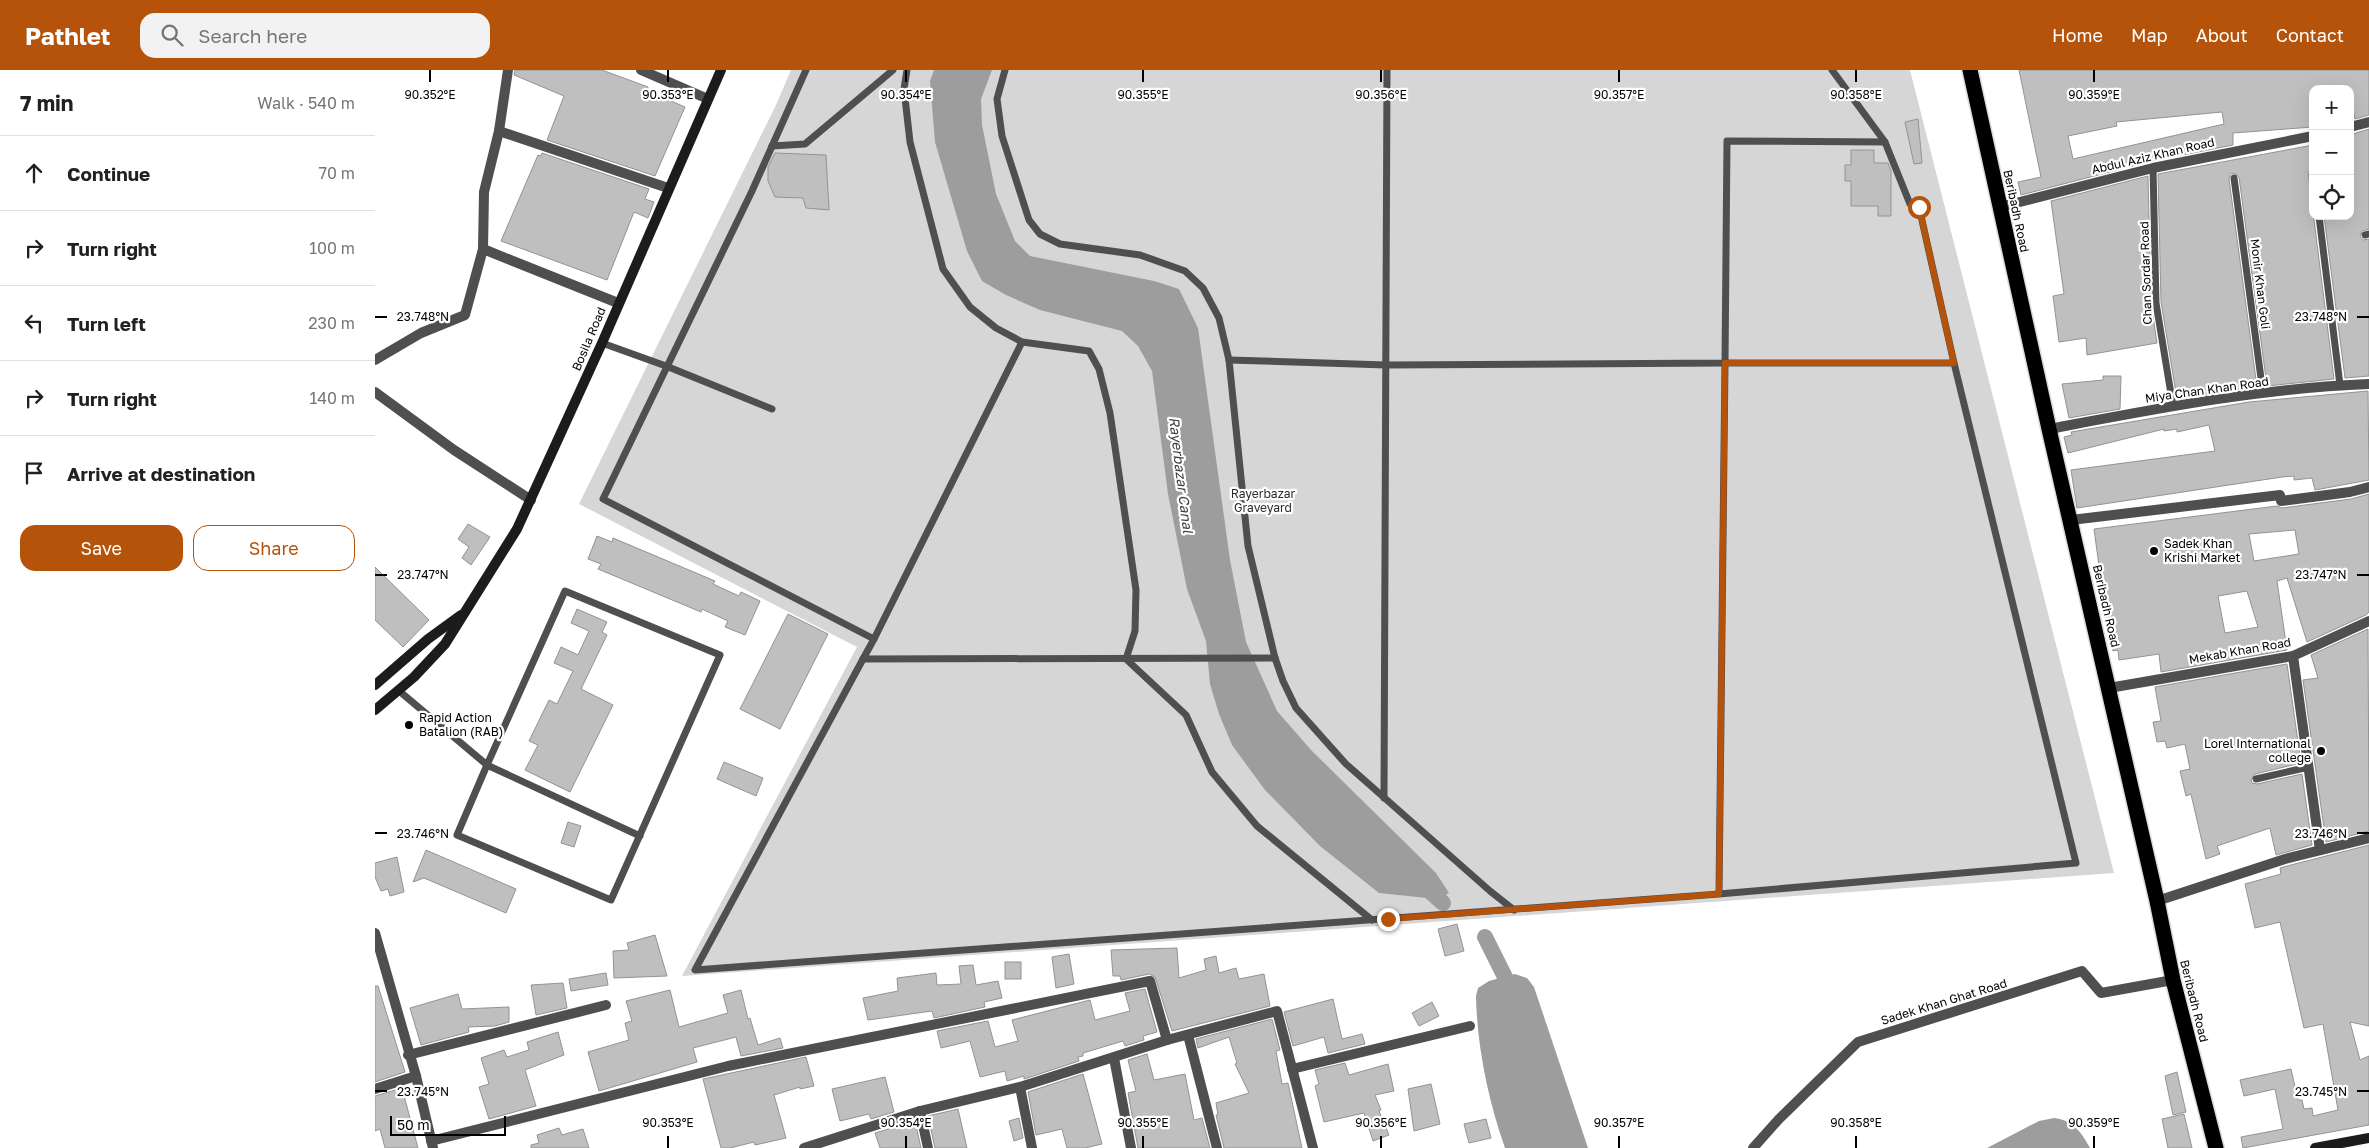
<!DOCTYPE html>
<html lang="en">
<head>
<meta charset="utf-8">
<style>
	body { margin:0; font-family:"Golos Text",sans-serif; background:#f2f2f2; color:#202124 }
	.controls { position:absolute; right:15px; top:15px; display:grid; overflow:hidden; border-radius:10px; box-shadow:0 5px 20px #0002 }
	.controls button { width:45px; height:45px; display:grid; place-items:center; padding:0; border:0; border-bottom:1px solid #e0e0e0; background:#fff; color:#202124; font:25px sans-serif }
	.scale { position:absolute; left:15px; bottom:12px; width:116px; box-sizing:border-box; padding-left:5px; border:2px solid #000; border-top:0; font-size:14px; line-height:18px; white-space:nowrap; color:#000; -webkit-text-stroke:4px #fff; paint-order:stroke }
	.stop { position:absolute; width:15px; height:15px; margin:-11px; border:4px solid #b45309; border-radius:50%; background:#fff }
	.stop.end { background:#b45309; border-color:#fff; box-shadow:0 1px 5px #0008 }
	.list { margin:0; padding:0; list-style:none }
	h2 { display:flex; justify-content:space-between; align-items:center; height:65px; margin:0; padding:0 20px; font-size:21px }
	h2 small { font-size:16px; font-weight:400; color:#757577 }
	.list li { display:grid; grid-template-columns:32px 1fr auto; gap:15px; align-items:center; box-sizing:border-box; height:75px; padding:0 20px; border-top:1px solid #e0e0e0 }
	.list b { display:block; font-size:19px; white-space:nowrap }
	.list em { font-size:16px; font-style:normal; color:#757577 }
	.actions { display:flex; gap:10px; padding:15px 20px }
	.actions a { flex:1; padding:11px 0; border:1px solid #b45309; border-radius:15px; text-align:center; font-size:18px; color:#b45309 }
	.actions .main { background:#b45309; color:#fff }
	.icon { flex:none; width:28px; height:28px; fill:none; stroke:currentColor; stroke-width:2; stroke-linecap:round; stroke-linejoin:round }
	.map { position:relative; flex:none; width:1994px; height:1078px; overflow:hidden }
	header { display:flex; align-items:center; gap:30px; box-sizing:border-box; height:70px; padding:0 25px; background:#b45309; color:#fff }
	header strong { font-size:24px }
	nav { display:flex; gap:28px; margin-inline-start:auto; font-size:18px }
	.search { width:350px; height:45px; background:#f2f2f2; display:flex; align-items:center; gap:12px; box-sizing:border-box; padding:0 18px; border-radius:15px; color:#757577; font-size:19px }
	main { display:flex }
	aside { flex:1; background:#fff }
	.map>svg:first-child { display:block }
	.green { fill:#d6d6d6 }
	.water { fill:#9d9d9d }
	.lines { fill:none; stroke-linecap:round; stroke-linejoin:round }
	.canal { stroke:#9d9d9d; stroke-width:16 }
	.building { fill:#bfbfbf; stroke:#939393; fill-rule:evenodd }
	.highway-casing { stroke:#dbdbdb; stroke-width:18 }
	.lane { stroke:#4f4f4f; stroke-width:7 }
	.street { stroke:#4f4f4f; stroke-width:10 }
	.secondary { stroke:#1c1c1c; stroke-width:10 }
	.highway { stroke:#000; stroke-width:15 }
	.route { stroke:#b45309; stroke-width:6 }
	.ticks { fill:none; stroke:#000; stroke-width:2 }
	.poi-dot { fill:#000; stroke:#fff; stroke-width:2 }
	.labels { text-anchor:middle; stroke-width:4.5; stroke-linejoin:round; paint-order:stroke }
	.street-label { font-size:12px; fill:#000; stroke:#fff }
	.park-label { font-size:12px; fill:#2d2d2d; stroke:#fff }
	.poi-label { font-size:12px; fill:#000; stroke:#fff; text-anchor:start }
	.water-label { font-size:14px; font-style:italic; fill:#3e3e3e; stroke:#fff }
	.ticks-label { font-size:12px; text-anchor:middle; fill:#000; stroke:#fff; stroke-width:4.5; stroke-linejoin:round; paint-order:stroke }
</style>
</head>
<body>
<header>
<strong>Pathlet</strong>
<div class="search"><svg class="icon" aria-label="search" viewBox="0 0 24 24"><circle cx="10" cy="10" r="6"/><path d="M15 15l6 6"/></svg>Search here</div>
<nav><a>Home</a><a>Map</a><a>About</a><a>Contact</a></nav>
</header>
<main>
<aside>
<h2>7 min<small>Walk · 540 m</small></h2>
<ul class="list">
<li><svg class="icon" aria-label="ahead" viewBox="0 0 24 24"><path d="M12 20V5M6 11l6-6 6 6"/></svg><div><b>Continue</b></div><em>70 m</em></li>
<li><svg class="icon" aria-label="right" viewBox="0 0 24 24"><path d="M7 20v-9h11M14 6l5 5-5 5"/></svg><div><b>Turn right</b></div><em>100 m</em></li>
<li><svg class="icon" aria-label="left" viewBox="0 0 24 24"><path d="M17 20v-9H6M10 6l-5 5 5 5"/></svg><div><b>Turn left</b></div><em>230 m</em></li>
<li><svg class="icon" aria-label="right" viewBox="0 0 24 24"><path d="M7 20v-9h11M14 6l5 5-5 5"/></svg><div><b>Turn right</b></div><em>140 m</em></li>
<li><svg class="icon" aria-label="arrive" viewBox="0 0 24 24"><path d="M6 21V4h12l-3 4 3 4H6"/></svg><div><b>Arrive at destination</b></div></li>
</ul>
<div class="actions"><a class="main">Save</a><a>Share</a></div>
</aside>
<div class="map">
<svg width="1994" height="1078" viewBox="0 0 1994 1078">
	<rect width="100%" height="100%" fill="#fff"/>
	<polygon class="green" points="416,0 1535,0 1739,803 307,906 482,577 204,434 401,35"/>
	<g class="water">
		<polygon points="559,0 617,0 606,29 607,55 621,124 640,171 655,186 779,211 804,219 823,258 855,490 871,572 902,641 936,680 1061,803 1074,823 1062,829 1004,823 945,776 890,720 857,675 844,644 835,614 831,571 812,519 793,424 777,301 763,276 747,261 665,240 631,225 607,211 592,181 560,72 555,11"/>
		<path d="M1140 904 1152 908 1159 917 1213 1078H1130C1113 1030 1102 976 1101 926L1103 918 1114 911Z"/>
		<path d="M1679 1048C1698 1050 1706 1062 1715 1078H1612L1664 1051Z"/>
	</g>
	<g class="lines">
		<g class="canal">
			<polyline points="1048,815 1068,833"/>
			<polyline points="1110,867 1139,925"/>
		</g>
	</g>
	<g class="building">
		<polygon points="140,0 227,0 273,17 272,21 310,37 280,106 172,70 189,26 139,5"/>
		<path d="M1644 0H1994V45L1980 49 1977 33H1975V19H1938V57L1858 63V75L1777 91 1646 125 1643 112 1666 107ZM1847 42 1849 54 1698 89 1693 66 1742 56 1741 52Z"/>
		<polygon points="1543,49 1547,93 1539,94 1530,52"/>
		<polygon points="1994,59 1994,159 1987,161 1985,166 1988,170 1994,169 1994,306 1970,308 1949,146 1975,146 1975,65"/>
		<polygon points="1938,75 1938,102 1933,102 1959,309 1892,316 1864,107 1859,103 1855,104 1854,109 1882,317 1802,329 1786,232 1783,104"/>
		<polygon points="1476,80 1499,80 1499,93 1513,93 1516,101 1516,146 1503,146 1503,136 1476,136 1476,111 1470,111 1470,95 1476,95"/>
		<polygon points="167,83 274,119 270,129 279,132 273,148 259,142 232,210 126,171 163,85 166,86"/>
		<polygon points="400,83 451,85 454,140 431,138 428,128 400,127 393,111 393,97"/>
		<polygon points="1773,106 1776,233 1782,273 1712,285 1711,268 1684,272 1678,226 1689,224 1676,131"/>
		<polygon points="1728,306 1746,306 1745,339 1694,348 1687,314 1728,310"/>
		<polygon points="1993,321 1994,410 1940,420 1937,408 1919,410 1919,406 1907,407 1702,438 1696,400 1840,381 1834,355 1802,362 1802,359 1789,361 1789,359 1693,383 1689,367 1697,365 1696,362 1874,332"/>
		<path d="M1994 424V542L1991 545 1932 572 1912 508 1902 511 1912 580 1786 602 1784 584 1744 590 1743 580 1738 581 1732 546 1729 547 1725 525H1728L1719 459 1902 436 1907 438 1976 429ZM1920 460 1924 484 1879 491 1874 464ZM1872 521 1883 557 1850 563 1843 526Z"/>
		<polygon points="93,454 115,467 96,495 87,488 94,477 83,469"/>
		<polygon points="222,466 237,472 238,468 340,511 338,514 364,526 366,522 385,531 370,565 350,557 353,551 327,539 326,542 223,499 226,494 213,489"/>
		<polygon points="0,497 54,550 28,577 0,550"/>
		<polygon points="202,539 232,552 227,562 232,565 206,619 238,635 195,722 150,700 163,675 154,671 174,630 182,634 198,601 179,593 186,577 203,585 214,561 196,553"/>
		<polygon points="413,544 453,564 405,659 365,639"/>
		<polygon points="1993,559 1994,761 1951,772 1928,610 1943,608 1936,585"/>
		<polygon points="1912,594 1926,693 1880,704 1876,710 1877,713 1882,714 1927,704 1937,775 1901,785 1895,758 1842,776 1845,784 1831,789 1816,724 1811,726 1805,701 1815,699 1810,674 1792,678 1790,671 1782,672 1778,652 1786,651 1780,617"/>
		<polygon points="349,692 388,708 381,726 342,709"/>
		<polygon points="193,752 206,756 199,777 186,773"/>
		<polygon points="1994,775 1994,956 1975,952 1985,990 1994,986 1994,1055 1868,1078 1866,1067 1908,1059 1900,1019 1869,1026 1865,1010 1916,999 1923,1030 1927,1030 1929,1039 1937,1038 1938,1046 1963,1040 1948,954 1929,958 1905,852 1880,858 1870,814 1906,804 1905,798 1912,796"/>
		<polygon points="51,780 141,819 131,843 49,808 38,812"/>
		<polygon points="22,787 29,822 15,826 13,819 6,821 0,807 0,793"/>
		<polygon points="1082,854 1089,881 1070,886 1063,859"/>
		<polygon points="280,865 292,906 239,908 238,881 254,880 252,873"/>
		<polygon points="802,878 804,908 831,900 829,889 841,886 844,903 861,898 864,909 889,904 895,936 797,961 780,907 774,904 746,910 745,906 738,906 736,880"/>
		<polygon points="694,884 699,914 681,918 677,887"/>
		<rect x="630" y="892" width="16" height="17"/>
		<polygon points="598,895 601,915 623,911 627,928 609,932 610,937 559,948 557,941 493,950 488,928 523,921 522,908 561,903 562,915 586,914 584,896"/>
		<polygon points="231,903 233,915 196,921 194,909"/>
		<polygon points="188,913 192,938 161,945 156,915"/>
		<polygon points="0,916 3,916 30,1002 0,1012"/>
		<polygon points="770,919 782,962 768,966 769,970 750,976 748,971 708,983 708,986 703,987 704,991 649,1009 649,1006 632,1011 630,1001 605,1007 595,971 566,978 562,961 613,951 620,977 643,971 637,950 715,930 720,950 755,941 750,923"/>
		<polygon points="295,920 304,957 353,943 348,925 366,920 373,949 375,948 383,975 405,968 408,978 366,986 361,967 318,978 322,992 224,1021 213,982 254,970 250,953 257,951 251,931"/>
		<polygon points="83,924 87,939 134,937 134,952 120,956 93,957 94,962 46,975 35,938"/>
		<polygon points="958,929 967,969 987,964 990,974 953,983 949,967 918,976 909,942"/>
		<polygon points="1057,932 1064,946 1044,956 1037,943"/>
		<polygon points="897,949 905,980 901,981 907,1014 913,1013 927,1078 849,1078 841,1045 843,1045 841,1033 874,1023 860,994 862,993 854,967 823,978 821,969"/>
		<polygon points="183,962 189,985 150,1000 161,1036 114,1049 104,1017 114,1014 106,988 129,980 132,987 154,980 152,972"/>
		<polygon points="772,984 779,1010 810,1004 819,1050 827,1048 835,1078 763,1078 753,1023 761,1021 753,990"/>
		<polygon points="431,987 439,1016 425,1019 425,1017 399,1025 411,1068 380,1075 379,1072 355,1078 346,1078 328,1009"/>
		<polygon points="970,993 974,1005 1013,994 1019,1021 1000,1025 1006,1040 1004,1041 1014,1065 998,1071 989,1043 949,1052 940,1016 944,1014 940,1000"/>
		<polygon points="1802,1002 1811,1042 1798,1045 1790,1006"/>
		<polygon points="708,1004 727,1074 710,1078 692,1078 687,1059 661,1065 653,1022"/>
		<polygon points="510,1007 519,1042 496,1049 494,1044 465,1051 457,1019"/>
		<polygon points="1056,1014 1065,1054 1039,1061 1033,1019"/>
		<polygon points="27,1018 43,1078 10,1078 5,1059 0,1061 0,1026"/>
		<polygon points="583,1039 592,1078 560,1078 553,1046"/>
		<polygon points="1809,1044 1817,1078 1793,1078 1787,1049"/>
		<polygon points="644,1048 648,1068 639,1071 634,1051"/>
		<polygon points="1111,1049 1116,1068 1094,1073 1089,1054"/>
		<polygon points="540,1051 546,1078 505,1078 500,1063"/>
		<polygon points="184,1058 187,1065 208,1059 214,1078 156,1078 156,1075 164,1073 162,1065"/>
	</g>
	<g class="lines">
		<defs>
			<polyline id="highway" points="1595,0 1674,359 1782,831 1798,910 1841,1078"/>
		</defs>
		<use href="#highway" class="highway-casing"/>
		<g class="lane">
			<polyline points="431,0 377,121 228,429 499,569 647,272"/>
			<polyline points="532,0 529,19 535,72 568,199 595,237 621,258 647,272 714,281 724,299 735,343 761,520 760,561 751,589 811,645 837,702 882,756 997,850"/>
			<polyline points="630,0 622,29 627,66 654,150 665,164 685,174 765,185 810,201 828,218 844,248 854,290 873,476 900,588 908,611 921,638 971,694 1115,821 1139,840"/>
			<polyline points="1510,72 1535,134 1544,137 1579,293"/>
			<polyline points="397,76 430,74 518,0"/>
			<polyline points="1778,98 1781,233 1798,336"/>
			<polyline points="1859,108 1888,323"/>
			<polyline points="1944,146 1965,315"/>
			<polyline points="1990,165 1994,164"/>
			<polyline points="227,273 291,296 397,339"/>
			<polyline points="854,290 1011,295 1350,293 1352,71 1510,72 1457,0"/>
			<polyline points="499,569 488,589 900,588"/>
			<polyline points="488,589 320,900 1344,824 1701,793 1579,293 1350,293 1344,824"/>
			<polyline points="23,620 112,695 82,765 236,830 345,585 190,521 112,695 265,766"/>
			<polyline points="1881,709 1934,697"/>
			<polyline points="1009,728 1012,0"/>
		</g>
		<g class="street">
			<polyline points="266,0 333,29"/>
			<polyline points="1975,57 1994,52"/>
			<polyline points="124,61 133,0"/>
			<polyline points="1625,137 1778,98 1938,66"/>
			<polyline points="108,179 243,233"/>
			<polyline points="0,290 46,263 90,245 108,179 109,122 124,61 293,118"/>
			<polyline points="0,322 79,380 156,430"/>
			<path d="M1674 359C1780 339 1886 318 1994 314"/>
			<polyline points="1696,450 1905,425 1906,431 1975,422 1994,417"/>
			<polyline points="1918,586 1945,780"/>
			<polyline points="1734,618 1918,586 1994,551"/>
			<polyline points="1782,831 1910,789 1994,768"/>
			<polyline points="0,863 41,1006 58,1078"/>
			<polyline points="813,965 842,1078"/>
			<polyline points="33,985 231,935"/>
			<polyline points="739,988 756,1078"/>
			<polyline points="917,999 1095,956"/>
			<polyline points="645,1017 657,1078"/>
			<polyline points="0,1019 41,1006"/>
			<polyline points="545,1041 553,1078"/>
			<polyline points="56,1071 353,996 775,911 792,970"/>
			<polyline points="429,1078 545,1041 645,1017 792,970 902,941 938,1078"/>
			<polyline points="1378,1078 1404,1049 1483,972 1707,901 1726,923 1798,910"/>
		</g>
		<g class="secondary">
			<polyline points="0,615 53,569 86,545"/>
			<polyline points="0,640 39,607 70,574 142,459 227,273 346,0"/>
			<polyline points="1940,1078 1994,1068"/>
		</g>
		<use href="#highway" class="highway"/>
	</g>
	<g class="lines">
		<polyline class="route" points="1013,849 1344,824 1350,293 1579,293 1544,137"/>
	</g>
	<path class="ticks" d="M55 0V12M293 0V12M531 0V12M768 0V12M1006 0V12M1244 0V12M1481 0V12M1719 0V12M0 247H12M1982 247H1994M0 505H12M1982 505H1994M0 763H12M1982 763H1994M0 1021H12M1982 1021H1994M293 1066V1078M531 1066V1078M768 1066V1078M1006 1066V1078M1244 1066V1078M1481 1066V1078M1719 1066V1078"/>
	<g class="poi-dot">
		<circle cx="1779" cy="481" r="5"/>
		<circle cx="34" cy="655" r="5"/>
		<circle cx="1946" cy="681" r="5"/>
	</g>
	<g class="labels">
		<g class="street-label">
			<text transform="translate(1778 86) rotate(-13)" y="4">Abdul Aziz Khan Road</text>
			<text transform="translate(1641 141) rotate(78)" y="4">Beribadh Road</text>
			<text transform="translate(1771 203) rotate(-92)" y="4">Chan Sordar Road</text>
			<text transform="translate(1885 214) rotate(83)" y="4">Monir Khan Goli</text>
			<text transform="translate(214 269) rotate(-67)" y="4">Bosila Road</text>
			<text transform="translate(1832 320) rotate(-8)" y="4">Miya Chan Khan Road</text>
			<text transform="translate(1731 536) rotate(77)" y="4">Beribadh Road</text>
			<text transform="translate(1865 581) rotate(-10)" y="4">Mekab Khan Road</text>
			<text transform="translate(1819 931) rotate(76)" y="4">Beribadh Road</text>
			<text transform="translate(1569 932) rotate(-17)" y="4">Sadek Khan Ghat Road</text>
		</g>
		<g class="park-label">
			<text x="888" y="428">Rayerbazar<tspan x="888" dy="14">Graveyard</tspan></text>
		</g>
		<g class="poi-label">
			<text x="1789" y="478">Sadek Khan<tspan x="1789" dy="14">Krishi Market</tspan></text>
			<text x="44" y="652">Rapid Action<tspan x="44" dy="14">Batalion (RAB)</tspan></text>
			<text x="1936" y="678" text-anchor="end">Lorel International<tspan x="1936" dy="14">college</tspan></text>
		</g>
		<g class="water-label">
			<text transform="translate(806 405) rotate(83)" y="5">Rayerbazar Canal</text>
		</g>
	</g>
	<g class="ticks-label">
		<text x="55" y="29">90.352°E</text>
		<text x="293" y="29">90.353°E</text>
		<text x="531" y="29">90.354°E</text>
		<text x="768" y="29">90.355°E</text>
		<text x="1006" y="29">90.356°E</text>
		<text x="1244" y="29">90.357°E</text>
		<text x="1481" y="29">90.358°E</text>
		<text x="1719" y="29">90.359°E</text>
		<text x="48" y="251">23.748°N</text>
		<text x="1946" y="251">23.748°N</text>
		<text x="48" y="509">23.747°N</text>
		<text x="1946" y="509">23.747°N</text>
		<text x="48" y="768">23.746°N</text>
		<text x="1946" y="768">23.746°N</text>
		<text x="48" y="1026">23.745°N</text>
		<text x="1946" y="1026">23.745°N</text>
		<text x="293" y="1057">90.353°E</text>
		<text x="531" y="1057">90.354°E</text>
		<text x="768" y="1057">90.355°E</text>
		<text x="1006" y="1057">90.356°E</text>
		<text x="1244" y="1057">90.357°E</text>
		<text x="1481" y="1057">90.358°E</text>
		<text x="1719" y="1057">90.359°E</text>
	</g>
</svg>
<div class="controls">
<button>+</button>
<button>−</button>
<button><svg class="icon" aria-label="locate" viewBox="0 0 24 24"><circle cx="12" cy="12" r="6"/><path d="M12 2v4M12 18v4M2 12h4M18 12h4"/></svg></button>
</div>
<div class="scale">50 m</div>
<div class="stop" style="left:1544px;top:137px"></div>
<div class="stop end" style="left:1013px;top:849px"></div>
</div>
</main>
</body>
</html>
